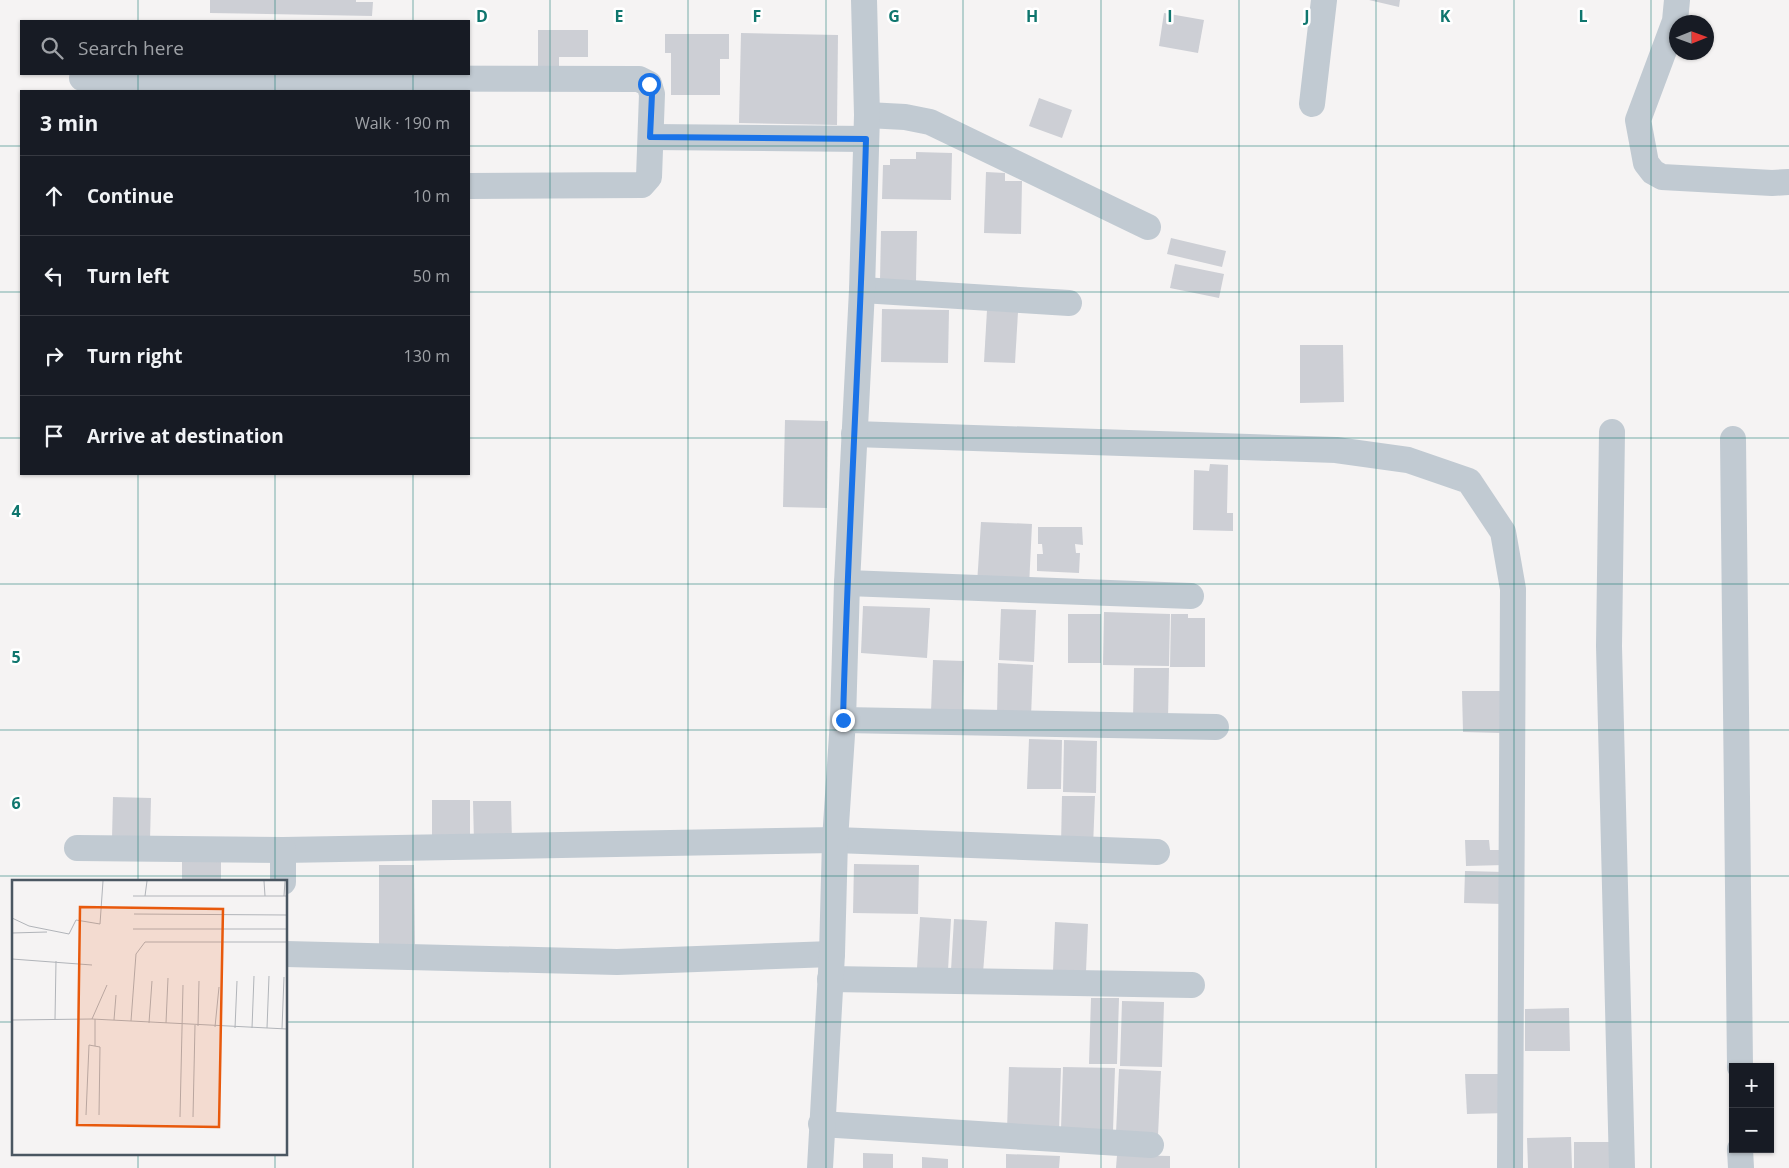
<!DOCTYPE html>
<html lang="en">
<head>
<meta charset="utf-8">
<style>
	body { margin:0; font-family:"Open Sans",sans-serif; background:#20242c; color:#f1f3f6 }
	.controls { position:absolute; right:15px; bottom:15px; display:grid; overflow:hidden; border-radius:0px; box-shadow:0 1px 4px #0004 }
	.controls button { width:45px; height:45px; display:grid; place-items:center; padding:0; border:0; border-bottom:1px solid #363941; background:#171b24; color:#f1f3f6; font:25px sans-serif }
	.compass { position:absolute; left:1669px; top:15px; width:45px; height:45px; border-radius:50%; background:#171b24; box-shadow:0 1px 4px #0004; rotate:89deg }
	.stop { position:absolute; width:15px; height:15px; margin:-11px; border:4px solid #1a73e8; border-radius:50%; background:#fff }
	.stop.end { background:#1a73e8; border-color:#fff; box-shadow:0 1px 5px #0008 }
	.list { margin:0; padding:0; list-style:none }
	h2 { display:flex; justify-content:space-between; align-items:center; height:65px; margin:0; padding:0 20px; font-size:21px }
	h2 small { font-size:16px; font-weight:400; color:#9ea1a6 }
	.list li { display:grid; grid-template-columns:32px 1fr auto; gap:15px; align-items:center; box-sizing:border-box; height:80px; padding:0 20px; border-top:1px solid #363941 }
	.list b { display:block; font-size:19px; white-space:nowrap }
	.list em { font-size:16px; font-style:normal; color:#9ea1a6 }
	.icon { flex:none; width:28px; height:28px; fill:none; stroke:currentColor; stroke-width:2; stroke-linecap:round; stroke-linejoin:round }
	.map { position:relative; flex:none; width:1789px; height:1168px; overflow:hidden }
	.search { position:absolute; background:#171b24; box-shadow:0 1px 4px #0004; left:20px; top:20px; width:450px; height:55px; display:flex; align-items:center; gap:12px; box-sizing:border-box; padding:0 18px; border-radius:0px; color:#9ea1a6; font-size:19px }
	.panel { position:absolute; background:#171b24; box-shadow:0 1px 4px #0004; left:20px; top:90px; width:450px; height:385px; border-radius:0px }
	.map>svg:first-child { display:block }
	.building { fill:#cdcfd5 }
	.lines { fill:none; stroke-linecap:round; stroke-linejoin:round }
	.street { stroke:#c1cad2; stroke-width:26 }
	.route { stroke:#1a73e8; stroke-width:6 }
	.grid { fill:none; stroke:#0f766e; stroke-width:1; stroke-opacity:0.55 }
	.inset-road { fill:none; stroke:#b1b4b9; stroke-width:1 }
	.view { fill:#e8590c; fill-opacity:0.15; stroke:#e8590c; stroke-width:2.5 }
	.inset-edge { fill:none; stroke:#4a5661; stroke-width:2.5 }
	.grid-label { font-size:16px; text-anchor:middle; font-weight:bold; fill:#0f766e; stroke:#fff; stroke-width:5; stroke-linejoin:round; paint-order:stroke }
</style>
</head>
<body>
<div class="map">
<svg width="1789" height="1168" viewBox="0 0 1789 1168">
	<rect width="100%" height="100%" fill="#f5f3f3"/>
	<g class="building">
		<polygon points="210,0 356,0 356,2 373,2 372,16 210,13"/>
		<polygon points="1369,0 1400,0 1399,7"/>
		<polygon points="1164,13 1204,20 1198,53 1159,46"/>
		<polygon points="538,30 588,30 588,57 559,57 559,72 538,72"/>
		<polygon points="741,33 838,35 837,125 739,123"/>
		<polygon points="665,34 729,34 729,59 720,59 720,95 671,95 671,53 665,53"/>
		<polygon points="1039,98 1072,110 1062,138 1029,126"/>
		<polygon points="916,152 952,153 951,200 882,199 883,165 890,165 890,159 916,159"/>
		<polygon points="986,172 1005,173 1005,181 1022,181 1021,234 984,233"/>
		<polygon points="881,231 917,231 916,281 880,280"/>
		<polygon points="1171,238 1226,251 1222,267 1167,254"/>
		<polygon points="1175,264 1224,274 1219,298 1170,288"/>
		<polygon points="882,309 949,310 948,363 881,362"/>
		<polygon points="987,310 1018,312 1015,363 984,362"/>
		<polygon points="1300,345 1343,345 1344,402 1300,403"/>
		<polygon points="785,420 828,421 827,508 783,507"/>
		<polygon points="1210,464 1228,465 1227,513 1233,513 1233,531 1193,530 1194,470 1209,471"/>
		<polygon points="981,522 1032,524 1029,587 977,584"/>
		<polygon points="1038,527 1082,527 1083,545 1075,544 1076,553 1080,553 1079,573 1037,571 1037,554 1043,554 1042,544 1038,544"/>
		<polygon points="863,606 930,608 927,658 861,653"/>
		<polygon points="1001,609 1036,610 1034,662 999,660"/>
		<polygon points="1104,612 1170,614 1169,666 1103,665"/>
		<rect x="1068" y="614" width="33" height="49"/>
		<polygon points="1171,614 1188,614 1188,618 1205,618 1205,667 1170,667"/>
		<polygon points="933,660 964,661 963,714 931,712"/>
		<polygon points="998,663 1033,665 1031,717 997,716"/>
		<polygon points="1134,668 1169,668 1168,720 1133,720"/>
		<polygon points="1462,691 1501,691 1501,733 1463,732"/>
		<polygon points="1029,739 1062,740 1061,789 1027,789"/>
		<polygon points="1064,740 1097,741 1096,793 1063,792"/>
		<polygon points="1062,796 1095,796 1093,847 1061,845"/>
		<polygon points="113,797 151,798 150,841 112,839"/>
		<rect x="432" y="800" width="38" height="42"/>
		<polygon points="473,801 511,801 512,842 474,843"/>
		<polygon points="1465,840 1489,840 1490,850 1504,850 1504,865 1466,866"/>
		<polygon points="221,860 221,882 182,882 182,861"/>
		<polygon points="854,864 919,865 918,914 853,913"/>
		<polygon points="379,865 414,865 415,949 379,949"/>
		<polygon points="1465,871 1504,872 1504,904 1464,903"/>
		<polygon points="920,917 951,919 948,970 917,968"/>
		<polygon points="954,919 987,921 983,973 951,970"/>
		<polygon points="1055,922 1088,924 1086,972 1053,971"/>
		<polygon points="1091,998 1119,998 1117,1064 1089,1064"/>
		<polygon points="1122,1001 1164,1002 1162,1067 1120,1066"/>
		<polygon points="1569,1008 1570,1051 1525,1051 1525,1009"/>
		<polygon points="1009,1067 1061,1068 1059,1131 1007,1130"/>
		<polygon points="1063,1067 1115,1068 1113,1131 1061,1129"/>
		<polygon points="1119,1069 1161,1071 1158,1135 1116,1133"/>
		<polygon points="1465,1074 1507,1074 1508,1113 1467,1114"/>
		<polygon points="1571,1137 1572,1168 1528,1168 1527,1138"/>
		<rect x="1574" y="1142" width="43" height="26"/>
		<polygon points="863,1153 893,1154 893,1168 863,1168"/>
		<polygon points="1006,1154 1060,1156 1059,1168 1006,1168"/>
		<polygon points="1117,1155 1170,1156 1170,1168 1116,1168"/>
		<polygon points="922,1157 948,1159 948,1168 922,1168"/>
	</g>
	<g class="lines">
		<g class="street">
			<polyline points="1677,0 1675,21 1638,120 1646,163 1653,172 1662,177 1772,183 1789,182"/>
			<polyline points="82,78 639,79 649,84 652,94 649,177 642,185 469,186"/>
			<polyline points="1312,104 1324,0"/>
			<polyline points="867,115 905,117 930,122 1148,227"/>
			<polyline points="651,137 866,139"/>
			<polyline points="862,290 1069,303"/>
			<polyline points="1612,432 1609,646 1622,1168"/>
			<polyline points="854,434 1336,450 1408,460 1469,481 1503,532 1513,589 1510,1168"/>
			<polyline points="1733,439 1740,1067"/>
			<polyline points="847,583 1191,596"/>
			<polyline points="843,720 1216,727"/>
			<polyline points="77,848 283,850 835,840 1157,852"/>
			<polyline points="283,850 283,882"/>
			<polyline points="286,954 617,962 832,954"/>
			<polyline points="830,979 1192,985"/>
			<polyline points="821,1124 1151,1145"/>
			<polyline points="1740,1149 1741,1168"/>
			<polyline points="820,1168 832,954 835,840 843,720 847,583 862,290 867,115 864,0"/>
		</g>
	</g>
	<g class="lines">
		<path class="route" d="M649 84 652 94 650 137 866 139C861 333 848 526 843 720"/>
	</g>
	<path class="grid" d="M138 0V21M275 0V21M413 0V21M550 0V1168M688 0V1168M826 0V1168M963 0V1168M1101 0V1168M1239 0V1168M1376 0V1168M1514 0V1168M1651 0V1168M138 74V91M275 74V91M413 74V91M0 146H21M469 146H1789M0 292H21M469 292H1789M0 438H21M469 438H1789M138 474V882M275 474V882M413 474V1168M0 584H1789M0 730H1789M0 876H1789M0 1022H14M286 1022H1789M138 1154V1168M275 1154V1168"/>
	<g transform="translate(12 880)">
		<rect width="275" height="275" fill="#f5f3f3"/>
		<path class="inset-road" d="M252 1 253 16M121 16H275M133 16 135 1M272 16 273 1M122 34 275 35M0 38 17 46 57 54 64 40 88 44 91 1M121 49H275M0 53 35 52M0 79 80 85M80 139 95 105M0 140 80 139 275 149M43 140 44 81M102 140 104 115M119 141 124 74 133 62H275M137 143 140 101M154 143 156 98M186 146 187 101M203 147 207 107M223 148 225 101M240 148 242 96M255 148 257 96M270 149 272 97M83 166V139M74 235 77 165 88 167 87 235M168 237 171 105M181 237 183 145"/>
		<path class="view" d="M68 27 211 29 207 247 65 245Z"/>
		<rect width="275" height="275" class="inset-edge"/>
	</g>
	<g class="grid-label">
		<text x="482" y="22">D</text>
		<text x="619" y="22">E</text>
		<text x="757" y="22">F</text>
		<text x="894" y="22">G</text>
		<text x="1032" y="22">H</text>
		<text x="1170" y="22">I</text>
		<text x="1307" y="22">J</text>
		<text x="1445" y="22">K</text>
		<text x="1583" y="22">L</text>
		<text x="16" y="517">4</text>
		<text x="16" y="663">5</text>
		<text x="16" y="809">6</text>
	</g>
</svg>
<div class="controls">
<button>+</button>
<button>−</button>
</div>
<svg class="compass" viewBox="-18 -18 36 36"><path d="M0-13l5 13h-10z" fill="#e53935"/><path d="M0 13l5-13h-10z" fill="#9ea1a6"/></svg>
<div class="stop" style="left:649px;top:84px"></div>
<div class="stop end" style="left:843px;top:720px"></div>
<div class="search"><svg class="icon" aria-label="search" viewBox="0 0 24 24"><circle cx="10" cy="10" r="6"/><path d="M15 15l6 6"/></svg>Search here</div>
<section class="panel">
<h2>3 min<small>Walk · 190 m</small></h2>
<ul class="list">
<li><svg class="icon" aria-label="ahead" viewBox="0 0 24 24"><path d="M12 20V5M6 11l6-6 6 6"/></svg><div><b>Continue</b></div><em>10 m</em></li>
<li><svg class="icon" aria-label="left" viewBox="0 0 24 24"><path d="M17 20v-9H6M10 6l-5 5 5 5"/></svg><div><b>Turn left</b></div><em>50 m</em></li>
<li><svg class="icon" aria-label="right" viewBox="0 0 24 24"><path d="M7 20v-9h11M14 6l5 5-5 5"/></svg><div><b>Turn right</b></div><em>130 m</em></li>
<li><svg class="icon" aria-label="arrive" viewBox="0 0 24 24"><path d="M6 21V4h12l-3 4 3 4H6"/></svg><div><b>Arrive at destination</b></div></li>
</ul>
</section>
</div>
</body>
</html>
